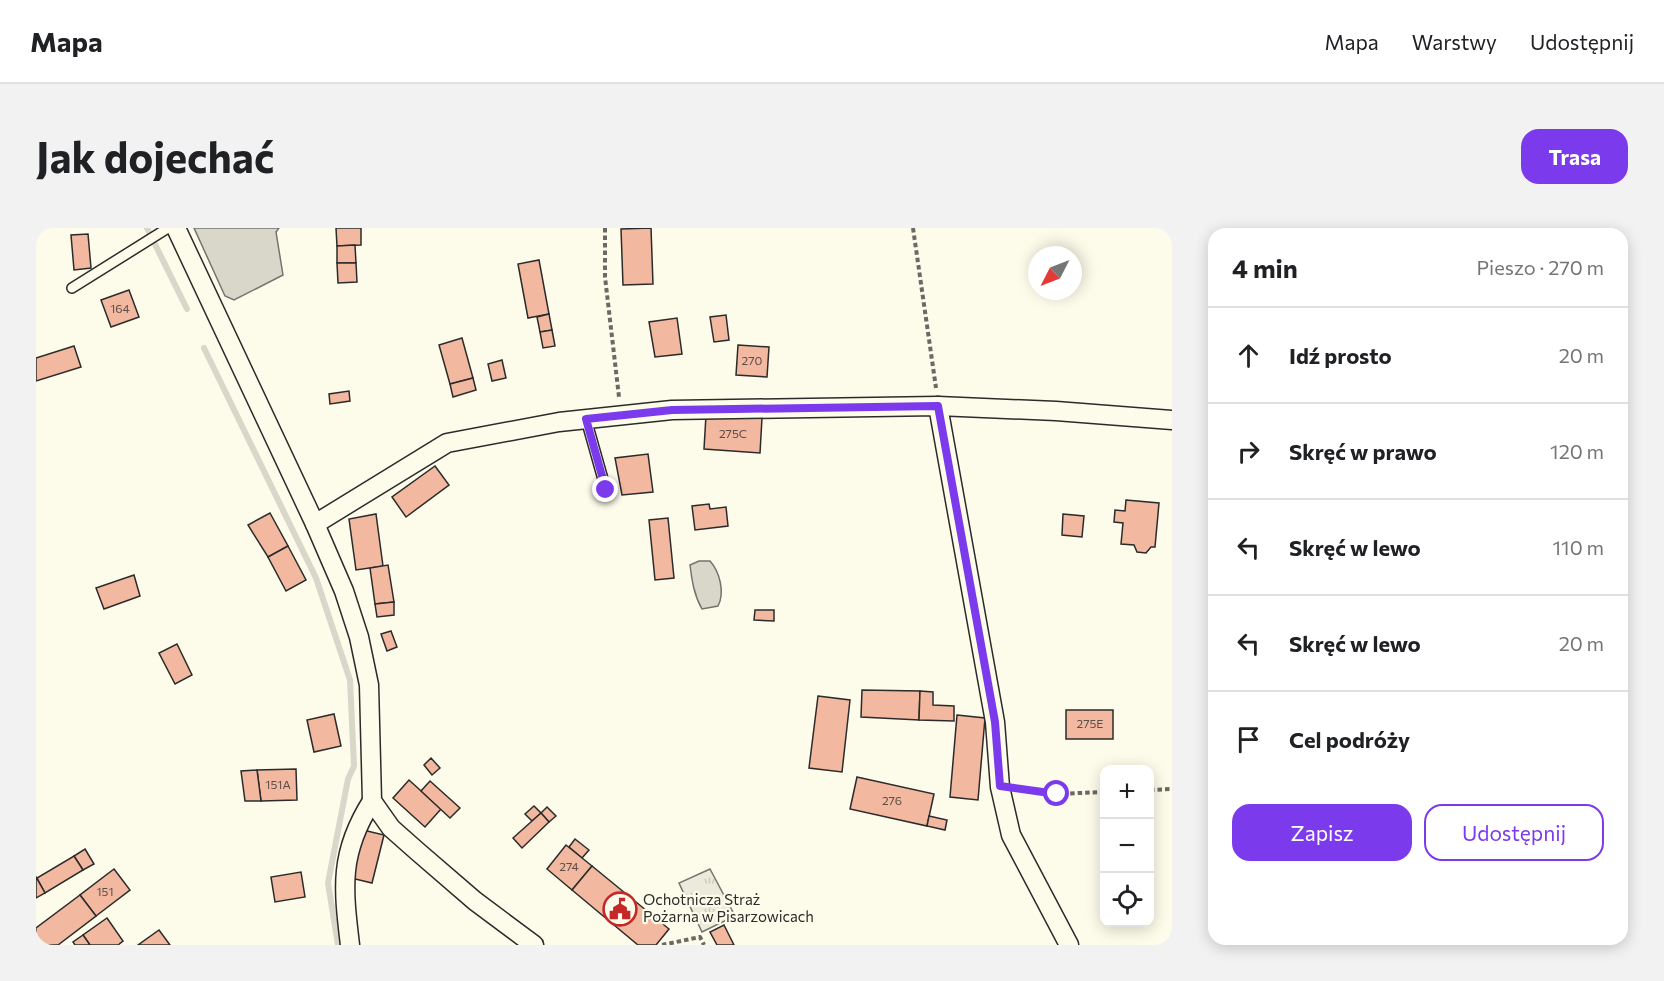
<!DOCTYPE html>
<html lang="pl">
<head>
<meta charset="utf-8">
<style>
	body { margin:0; font-family:Commissioner,sans-serif; background:#f2f2f2; color:#202124 }
	.controls { position:absolute; right:18px; bottom:18px; display:grid; overflow:hidden; border-radius:12px; box-shadow:0 3px 15px #0003 }
	.controls button { width:54px; height:54px; display:grid; place-items:center; padding:0; border:0; border-bottom:2px solid #e0e0e0; background:#fff; color:#202124; font:30px sans-serif }
	.compass { position:absolute; left:992px; top:18px; width:54px; height:54px; border-radius:50%; background:#fff; box-shadow:0 3px 15px #0003; rotate:228deg }
	.stop { position:absolute; width:18px; height:18px; margin:-14px; border:4px solid #7c3aed; border-radius:50%; background:#fff }
	.stop.end { background:#7c3aed; border-color:#fff; box-shadow:0 2px 6px #0008 }
	.list { margin:0; padding:0; list-style:none }
	h2 { display:flex; justify-content:space-between; align-items:center; height:78px; margin:0; padding:0 24px; font-size:26px }
	h2 small { font-size:20px; font-weight:400; color:#757577 }
	.list li { display:grid; grid-template-columns:39px 1fr auto; gap:18px; align-items:center; box-sizing:border-box; height:96px; padding:0 24px; border-top:2px solid #e0e0e0 }
	.list b { display:block; font-size:22px; white-space:nowrap }
	.list em { font-size:20px; font-style:normal; color:#757577 }
	.actions { display:flex; gap:12px; padding:18px 24px }
	.actions a { flex:1; padding:14px 0; border:2px solid #7c3aed; border-radius:18px; text-align:center; font-size:21px; color:#7c3aed }
	.actions .main { background:#7c3aed; color:#fff }
	.icon { flex:none; width:33px; height:33px; fill:none; stroke:currentColor; stroke-width:2; stroke-linecap:round; stroke-linejoin:round }
	.map { position:relative; flex:none; width:1136px; height:717px; overflow:hidden; border-radius:18px }
	header { display:flex; align-items:center; gap:36px; box-sizing:border-box; height:84px; padding:0 30px; background:#fff; border-bottom:2px solid #e0e0e0 }
	header strong { font-size:28px }
	nav { display:flex; gap:33px; margin-inline-start:auto; font-size:21px }
	.intro { display:flex; align-items:center; justify-content:space-between; box-sizing:border-box; height:144px; padding:0 36px }
	h1 { margin:0; font-size:42px }
	.button { padding:15px 27px; border-radius:18px; background:#7c3aed; color:#fff; font-size:21px; font-weight:700 }
	main { display:flex; gap:36px; padding:0 36px }
	aside { flex:1; background:#fff; border-radius:18px; box-shadow:0 3px 15px #0003 }
	.map>svg:first-child { display:block }
	.grass { fill:url(#grass-tufts); stroke:#74746e; stroke-width:1.5 }
	.water { fill:#d8d7c9; stroke:#74746e; stroke-width:1.5 }
	.lines { fill:none; stroke-linecap:round; stroke-linejoin:round }
	.stream { stroke:#d8d7c9; stroke-width:6 }
	.building { fill:#f2b8a0; stroke:#2b2b2b; stroke-width:1.5 }
	.lane-casing { stroke:#2b2b2b; stroke-width:12 }
	.street-casing { stroke:#2b2b2b; stroke-width:21 }
	.path { stroke:#6a6964; stroke-width:4; stroke-dasharray:4.5 3; stroke-linecap:butt }
	.lane { stroke:#fdfbea; stroke-width:9 }
	.street { stroke:#fdfbea; stroke-width:18 }
	.route { stroke:#7c3aed; stroke-width:8 }
	.labels { text-anchor:middle; stroke-width:4.5; stroke-linejoin:round; paint-order:stroke }
	.number-label { font-size:12px; fill:#5d4e48 }
	.poi-label { font-size:15px; fill:#2b2b2b; stroke:#fdfbea; text-anchor:start }
</style>
</head>
<body>
<header>
<strong>Mapa</strong>
<nav><a>Mapa</a><a>Warstwy</a><a>Udostępnij</a></nav>
</header>
<div class="intro"><h1>Jak dojechać</h1><a class="button">Trasa</a></div>
<main>
<div class="map">
<svg width="1136" height="717" viewBox="0 0 1136 717">
	<defs>
		<pattern id="grass-tufts" width="24" height="20" patternUnits="userSpaceOnUse" patternTransform="scale(1.5)"><rect width="24" height="20" fill="#ecebdb"/><path d="M3 7l-1-3M5 7V3M7 7l1-3M15 17l-1-3M17 17v-4M19 17l1-3" fill="none" stroke="#cbcabc"/></pattern>
	</defs>
	<rect width="100%" height="100%" fill="#fdfbea"/>
	<polygon class="grass" points="674,641 699,688 666,704 643,655"/>
	<g class="water">
		<polygon points="158,0 243,0 240,4 247,47 198,72 189,68"/>
		<path d="M663 333H674C684 344 689 365 682 378L666 381C658 367 656 353 654 337Z"/>
	</g>
	<g class="lines">
		<g class="stream">
			<polyline points="111,0 151,81"/>
			<polyline points="168,120 280,350 314,452 318,538 312,551 292,655 302,717"/>
		</g>
	</g>
	<g class="building">
		<polygon points="300,0 325,0 325,17 301,18"/>
		<polygon points="615,0 617,56 587,57 585,1"/>
		<polygon points="52,6 55,40 38,42 35,7"/>
		<polygon points="319,17 320,35 301,35 301,18"/>
		<polygon points="503,32 513,86 492,90 482,36"/>
		<polygon points="301,35 320,35 321,54 302,55"/>
		<polygon points="93,62 103,89 75,99 65,72"/>
		<polygon points="513,86 516,102 504,104 501,89"/>
		<polygon points="690,87 693,112 678,114 674,89"/>
		<polygon points="641,90 646,126 619,129 613,94"/>
		<polygon points="516,102 519,118 507,120 504,104"/>
		<polygon points="426,110 437,150 414,156 403,117"/>
		<polygon points="702,117 733,119 731,149 700,147"/>
		<polygon points="38,118 45,139 0,153 0,130"/>
		<polygon points="466,132 470,150 456,153 452,136"/>
		<polygon points="437,150 440,162 417,169 414,156"/>
		<polygon points="313,163 314,173 294,176 293,166"/>
		<polygon points="670,187 726,190 724,225 668,221"/>
		<polygon points="612,226 617,264 586,267 579,230"/>
		<polygon points="399,238 413,257 370,289 356,269"/>
		<polygon points="1090,272 1123,275 1119,319 1115,319 1110,325 1101,324 1098,317 1085,316 1087,295 1078,294 1079,282 1089,283"/>
		<polygon points="673,276 674,281 690,279 692,298 659,302 656,278"/>
		<polygon points="234,285 252,318 232,329 212,297"/>
		<polygon points="340,286 347,338 320,342 313,291"/>
		<polygon points="1027,286 1048,288 1046,309 1026,307"/>
		<polygon points="632,290 638,350 619,352 613,292"/>
		<polygon points="252,318 270,352 250,363 232,329"/>
		<polygon points="352,337 358,374 339,376 334,340"/>
		<polygon points="98,347 104,368 68,381 60,360"/>
		<polygon points="358,374 358,387 341,389 339,376"/>
		<polygon points="719,382 738,382 738,393 718,392"/>
		<polygon points="355,403 361,419 351,423 345,406"/>
		<polygon points="141,416 156,447 139,456 123,425"/>
		<polygon points="826,462 884,463 883,492 825,489"/>
		<polygon points="884,463 897,464 897,477 918,478 918,493 883,492"/>
		<polygon points="782,468 814,472 806,544 773,540"/>
		<rect x="1030" y="482" width="47" height="29"/>
		<polygon points="298,486 305,518 278,524 271,492"/>
		<polygon points="921,487 949,490 942,572 914,569"/>
		<polygon points="395,530 404,540 396,547 388,537"/>
		<polygon points="260,541 261,572 225,573 221,542"/>
		<polygon points="221,542 225,573 209,573 205,543"/>
		<polygon points="821,549 898,566 891,598 814,581"/>
		<polygon points="373,552 405,581 389,599 357,570"/>
		<polygon points="394,553 424,580 414,590 385,563"/>
		<polygon points="498,578 505,585 496,593 489,586"/>
		<polygon points="511,579 520,588 513,594 505,585"/>
		<polygon points="505,585 513,594 486,620 477,610"/>
		<polygon points="893,588 911,592 909,602 891,598"/>
		<polygon points="327,602 348,607 336,655 315,650"/>
		<polygon points="539,611 553,622 546,630 533,619"/>
		<polygon points="530,617 556,638 536,662 511,641"/>
		<polygon points="49,621 58,636 47,642 38,628"/>
		<polygon points="38,628 47,642 9,665 1,650"/>
		<polygon points="556,638 633,701 620,717 602,717 536,662"/>
		<polygon points="78,641 94,662 60,688 44,667"/>
		<polygon points="265,644 269,669 239,674 235,649"/>
		<polygon points="0,649 9,665 0,670"/>
		<polygon points="44,667 60,688 22,717 0,717 0,700"/>
		<polygon points="71,690 87,713 82,717 54,717 47,707"/>
		<polygon points="688,697 698,717 681,717 674,704"/>
		<polygon points="123,702 134,717 102,717"/>
		<polygon points="47,707 54,717 39,717 37,714"/>
	</g>
	<g class="lines">
		<defs>
			<g id="lane">
				<polyline points="36,60 132,0"/>
				<polyline points="550,191 570,262"/>
			</g>
			<g id="street">
				<polyline points="140,0 279,296 308,363 323,409 333,457 336,573 355,600 381,623 439,673 498,717"/>
				<polyline points="902,178 959,494 964,559 975,607 1033,717"/>
				<polyline points="279,296 411,215 523,194 636,182 902,178 1020,183 1136,192"/>
				<path d="M314 717C307 659 303 625 336 573"/>
			</g>
		</defs>
		<use href="#lane" class="lane-casing"/>
		<use href="#street" class="street-casing"/>
		<g class="path">
			<polyline points="569,0 569,49 583,169"/>
			<polyline points="877,0 900,160"/>
			<polyline points="982,561 1021,566 1068,564"/>
			<polyline points="1114,562 1136,561"/>
			<polyline points="626,717 664,709 668,717"/>
		</g>
		<use href="#lane" class="lane"/>
		<use href="#street" class="street"/>
	</g>
	<g class="lines">
		<polyline class="route" points="570,262 550,191 636,182 902,178 959,494 964,558 1021,566"/>
	</g>
	<defs>
		<symbol id="civic-ring" viewBox="-11 -11 22 22"><circle r="9.5" fill="#fdfbea" stroke="#c62828" stroke-width="1.5"/><path d="M-.6-6.5H3V-4.5H.6V-3L4-1V1h2V6H-6V1h2V-1L-.6-3ZM-1.2 2.5V6h2.4V2.5Z" fill="#c62828"/></symbol>
	</defs>
	<g fill-rule="evenodd">
		<use href="#civic-ring" x="565" y="662" width="38" height="38"/>
	</g>
	<g class="labels">
		<g class="number-label">
			<text x="84" y="85">164</text>
			<text x="716" y="137">270</text>
			<text x="697" y="210">275C</text>
			<text x="1054" y="500">275E</text>
			<text x="242" y="561">151A</text>
			<text x="856" y="577">276</text>
			<text x="533" y="643">274</text>
			<text x="69" y="668">151</text>
		</g>
		<g class="poi-label">
			<text x="607" y="677">Ochotnicza Straż<tspan x="607" dy="17">Pożarna w Pisarzowicach</tspan></text>
		</g>
	</g>
</svg>
<div class="controls">
<button>+</button>
<button>−</button>
<button><svg class="icon" aria-label="locate" viewBox="0 0 24 24"><circle cx="12" cy="12" r="6"/><path d="M12 2v4M12 18v4M2 12h4M18 12h4"/></svg></button>
</div>
<svg class="compass" viewBox="-18 -18 36 36"><path d="M0-13l5 13h-10z" fill="#e53935"/><path d="M0 13l5-13h-10z" fill="#757577"/></svg>
<div class="stop" style="left:1021px;top:566px"></div>
<div class="stop end" style="left:570px;top:262px"></div>
</div>
<aside>
<h2>4 min<small>Pieszo · 270 m</small></h2>
<ul class="list">
<li><svg class="icon" aria-label="ahead" viewBox="0 0 24 24"><path d="M12 20V5M6 11l6-6 6 6"/></svg><div><b>Idź prosto</b></div><em>20 m</em></li>
<li><svg class="icon" aria-label="right" viewBox="0 0 24 24"><path d="M7 20v-9h11M14 6l5 5-5 5"/></svg><div><b>Skręć w prawo</b></div><em>120 m</em></li>
<li><svg class="icon" aria-label="left" viewBox="0 0 24 24"><path d="M17 20v-9H6M10 6l-5 5 5 5"/></svg><div><b>Skręć w lewo</b></div><em>110 m</em></li>
<li><svg class="icon" aria-label="left" viewBox="0 0 24 24"><path d="M17 20v-9H6M10 6l-5 5 5 5"/></svg><div><b>Skręć w lewo</b></div><em>20 m</em></li>
<li><svg class="icon" aria-label="arrive" viewBox="0 0 24 24"><path d="M6 21V4h12l-3 4 3 4H6"/></svg><div><b>Cel podróży</b></div></li>
</ul>
<div class="actions"><a class="main">Zapisz</a><a>Udostępnij</a></div>
</aside>
</main>
</body>
</html>
